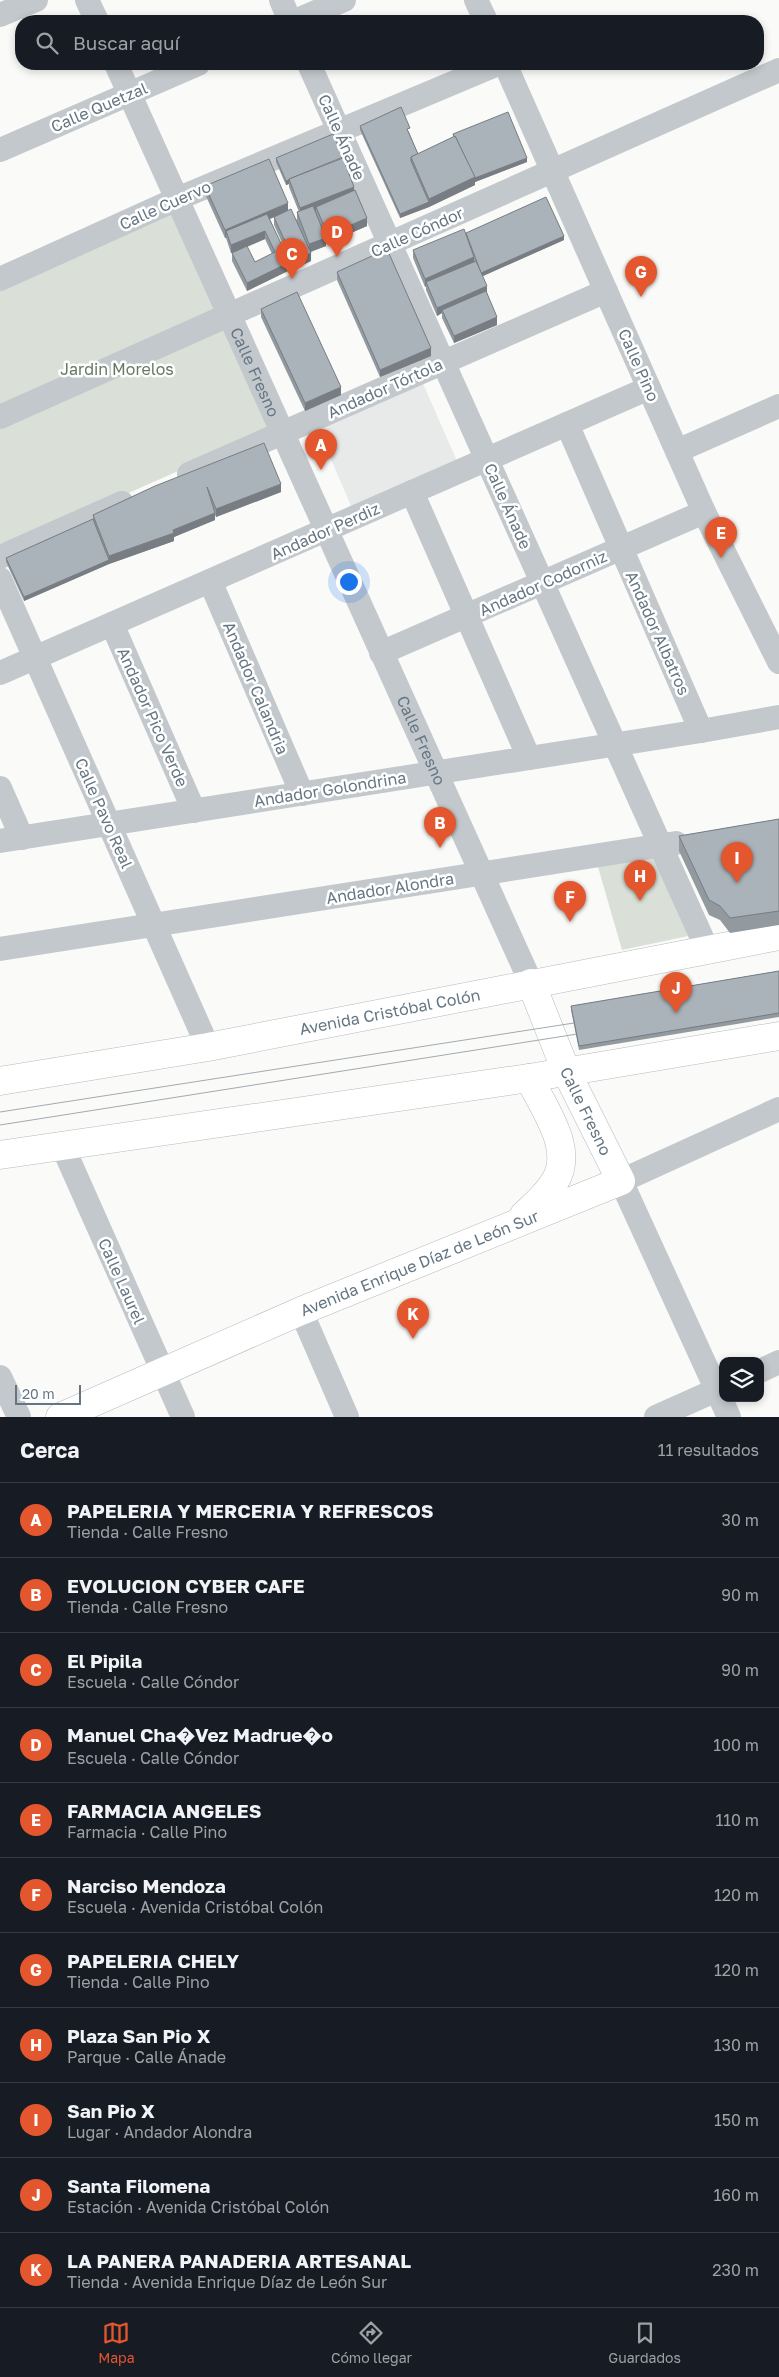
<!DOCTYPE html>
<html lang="es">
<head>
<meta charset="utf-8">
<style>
	body { margin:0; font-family:"Golos Text",sans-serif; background:#242831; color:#f1f3f6 }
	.controls { position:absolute; right:15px; bottom:15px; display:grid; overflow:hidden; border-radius:10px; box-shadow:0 2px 8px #0003 }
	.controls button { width:45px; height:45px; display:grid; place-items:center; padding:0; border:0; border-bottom:1px solid #363941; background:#171b24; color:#f1f3f6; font:25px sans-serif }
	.scale { position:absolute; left:15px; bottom:12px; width:66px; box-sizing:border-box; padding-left:5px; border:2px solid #657683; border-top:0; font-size:14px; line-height:18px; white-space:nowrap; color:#657683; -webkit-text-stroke:4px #fff; paint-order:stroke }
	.you { position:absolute; left:348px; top:581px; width:18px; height:18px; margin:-12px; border:4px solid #fff; border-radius:50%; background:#1a73e8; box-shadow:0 0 0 8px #1a73e833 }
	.badge { display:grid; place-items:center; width:32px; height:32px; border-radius:50%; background:#e4572e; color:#fff; font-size:16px; font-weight:700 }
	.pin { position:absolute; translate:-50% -41px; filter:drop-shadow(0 1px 2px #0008) }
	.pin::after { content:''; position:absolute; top:26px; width:18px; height:15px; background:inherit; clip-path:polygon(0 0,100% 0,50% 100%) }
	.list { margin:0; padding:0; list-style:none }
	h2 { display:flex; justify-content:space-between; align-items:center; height:65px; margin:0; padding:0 20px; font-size:21px }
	h2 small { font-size:16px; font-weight:400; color:#9ea1a6 }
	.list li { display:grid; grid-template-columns:32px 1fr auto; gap:15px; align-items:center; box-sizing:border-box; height:75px; padding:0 20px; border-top:1px solid #363941 }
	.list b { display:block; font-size:19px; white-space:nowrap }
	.list p { margin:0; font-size:16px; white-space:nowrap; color:#9ea1a6 }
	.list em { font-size:16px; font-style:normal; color:#9ea1a6 }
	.icon { flex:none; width:28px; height:28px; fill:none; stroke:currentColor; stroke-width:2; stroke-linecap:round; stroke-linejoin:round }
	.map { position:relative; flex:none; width:779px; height:1417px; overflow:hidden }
	.search { position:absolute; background:#171b24; box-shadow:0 2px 8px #0003; left:15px; right:15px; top:15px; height:55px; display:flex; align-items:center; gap:12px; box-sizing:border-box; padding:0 18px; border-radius:20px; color:#9ea1a6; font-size:19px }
	.sheet { height:890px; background:#171b24 }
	nav { display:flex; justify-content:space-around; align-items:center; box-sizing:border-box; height:70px; border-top:1px solid #363941; background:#171b24; font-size:14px; color:#9ea1a6 }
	nav a { display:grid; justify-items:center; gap:2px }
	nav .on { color:#e4572e }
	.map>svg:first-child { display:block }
	.built { fill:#e8e9e9 }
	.green { fill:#dadfd7 }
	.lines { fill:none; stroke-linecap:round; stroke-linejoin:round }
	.secondary-casing { stroke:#b3babf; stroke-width:29 }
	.primary-casing { stroke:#b5babe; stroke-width:29 }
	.street { stroke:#c3c8cc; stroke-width:24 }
	.secondary { stroke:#fff; stroke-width:28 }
	.primary { stroke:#fff; stroke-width:28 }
	.tram { stroke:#a2aab0; stroke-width:1 }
	.wall { fill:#929a9f; fill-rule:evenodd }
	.shaded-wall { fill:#777d82 }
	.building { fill:#aab3b9; stroke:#777d82 }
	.labels { text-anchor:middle; stroke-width:5; stroke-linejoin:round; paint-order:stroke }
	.street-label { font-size:16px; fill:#657683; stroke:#fff }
	.park-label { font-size:16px; fill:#687a64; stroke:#fff }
</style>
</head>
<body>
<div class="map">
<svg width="779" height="1417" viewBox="0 0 779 1417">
	<rect width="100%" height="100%" fill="#fafaf8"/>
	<polygon class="built" points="421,379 460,468 354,513 316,424"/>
	<g class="green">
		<polygon points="172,208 273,429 0,550 0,287"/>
		<polygon points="653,856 688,936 622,950 598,867"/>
	</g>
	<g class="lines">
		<defs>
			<g id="secondary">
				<path d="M524 1215C535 1205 547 1195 555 1181 575 1149 543 1107 529 1078"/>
				<path id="s2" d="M60 1417 301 1311 621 1181 566 1071 531 983"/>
			</g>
			<g id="primary">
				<path id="s3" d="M0 1081 208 1047 779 936"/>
				<polyline points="0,1155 529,1078 779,1036"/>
			</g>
		</defs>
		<use href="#secondary" class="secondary-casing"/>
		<use href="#primary" class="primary-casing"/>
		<g class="street">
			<polyline points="87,0 97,21"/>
			<polyline points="281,0 290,21"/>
			<polyline points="476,0 486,21"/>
			<polyline points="0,15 36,0"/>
			<polyline points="295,21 344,0"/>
			<path id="s1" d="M116 64 531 983"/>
			<polyline points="309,64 707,949"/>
			<polyline points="505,64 704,512 779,662"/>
			<polyline points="0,150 198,64"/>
			<polyline points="0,279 177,199 498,64"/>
			<polyline points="0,417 779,70"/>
			<polyline points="567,424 701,731"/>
			<polyline points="677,451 779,406"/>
			<polyline points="189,474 606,291"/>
			<polyline points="412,492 529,758"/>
			<polyline points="0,557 122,503"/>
			<polyline points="0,579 208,1047"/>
			<polyline points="210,581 302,794"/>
			<polyline points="112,624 194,811"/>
			<polyline points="381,653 704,512"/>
			<polyline points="0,673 649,388"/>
			<polyline points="0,788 22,838"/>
			<polyline points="0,841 701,731 779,717"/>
			<polyline points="0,949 676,843"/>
			<polyline points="62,1145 183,1417"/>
			<polyline points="301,1311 347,1417"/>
			<polyline points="760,1371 779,1362"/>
			<polyline points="0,1377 19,1417"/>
			<polyline points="656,1417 723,1387"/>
			<polyline points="729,1417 621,1181 779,1109"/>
		</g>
		<use href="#secondary" class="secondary"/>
		<use href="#primary" class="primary"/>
		<g class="tram">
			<polyline points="0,1112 587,1021"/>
			<polyline points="0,1125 590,1032"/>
		</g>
	</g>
	<g class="wall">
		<polygon points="360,126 410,132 409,132 418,154 453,137 453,134 527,162 475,182 475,185 429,207 400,218 360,130"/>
		<path d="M276 158 354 191 367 226 328 243 317 217 326 246 311 252V261L294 269 274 225V217L270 219 290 270 247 291 232 261V253H231L226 238H225L205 194V186L288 211 297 220V212H299L289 187V184L286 185 276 162ZM265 239 272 254 255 262 247 247Z"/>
		<polygon points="466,233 564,240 482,276 487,293 497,325 454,343 442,318 442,313 437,316 426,290 426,286 425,287 413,258 413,250"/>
		<polygon points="337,272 431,356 380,377 337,280"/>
		<polygon points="261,309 341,395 305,411 261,317"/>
		<polygon points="155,486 281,492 216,517 215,515 215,520 174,537 174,541 109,564 24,601 6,562 6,558 93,519 93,515"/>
		<polygon points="779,819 779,925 730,933 720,920 709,915 679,851 679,836"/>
		<polygon points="779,971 779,1017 579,1050 571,1010 571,1006"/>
	</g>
	<g class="shaded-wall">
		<polygon points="527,158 527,162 475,182 475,185 429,207 429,199 475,177"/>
		<polygon points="289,180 289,184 286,185 286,181"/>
		<polygon points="354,187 354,195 316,207 316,210 300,216 300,208"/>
		<polygon points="429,202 429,207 400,218 400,214"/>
		<polygon points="288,203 288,211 228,237 226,231 226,238 225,238 225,230"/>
		<polygon points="367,218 367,226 328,243 328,235"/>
		<polygon points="265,231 265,239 231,253 231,245"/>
		<polygon points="564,236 564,240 481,277 481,273"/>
		<polygon points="326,238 326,246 309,252 309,244"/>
		<polygon points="311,253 311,261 294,269 294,261"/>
		<polygon points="474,257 474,265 426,282 426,286 425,287 425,279"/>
		<polygon points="290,262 290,270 247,291 247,283"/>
		<polygon points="487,286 487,294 442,310 442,313 437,316 437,308"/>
		<polygon points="497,317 497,325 454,343 454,336"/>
		<polygon points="431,348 431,356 380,377 380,370"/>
		<polygon points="341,387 341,395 305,411 305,403"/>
		<polygon points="281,484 281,492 216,517 216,509"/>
		<polygon points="215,513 215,520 174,537 174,541 109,564 109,556"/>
		<polygon points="109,560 109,564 24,601 24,597"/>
	</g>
	<g class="building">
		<polygon points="401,107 410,128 407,129 418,154 411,157 411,161 429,202 400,214 360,126"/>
		<polygon points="508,112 527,158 475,178 455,136 454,137 453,134"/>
		<polygon points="333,134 343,157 289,179 289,180 286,181 276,158"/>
		<polygon points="455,136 475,177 429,199 411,157"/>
		<polygon points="343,158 354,187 300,208 289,179"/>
		<polygon points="269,159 288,203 225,230 205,186"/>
		<polygon points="355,190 367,218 328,235 316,207"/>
		<polygon points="546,197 564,236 481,273 466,233"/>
		<polygon points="313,206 326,238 309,244 297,212"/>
		<polygon points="291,209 311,253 294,261 274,217"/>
		<polygon points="267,214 290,262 247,283 232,253 247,246 255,262 275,252 265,231 231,245 226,231"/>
		<polygon points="464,229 474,257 425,279 413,250"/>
		<polygon points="387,249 431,348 380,370 337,272"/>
		<polygon points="476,261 487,286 437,308 426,282"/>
		<polygon points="486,291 497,317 454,336 442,310"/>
		<polygon points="297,292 341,387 305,403 261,309"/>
		<polygon points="264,443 281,484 216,509 207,487 215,513 173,530 174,533 109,556 93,515 155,486"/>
		<polygon points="93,519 109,560 24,597 6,558"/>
		<polygon points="779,819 779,911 730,918 720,906 709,900 679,836"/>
		<polygon points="779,971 779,1013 579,1046 571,1006"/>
	</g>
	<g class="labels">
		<g class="street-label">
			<text transform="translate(99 107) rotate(-23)" y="6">Calle Quetzal</text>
			<text transform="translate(342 137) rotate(66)" y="6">Calle Ánade</text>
			<text transform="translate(165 205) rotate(-24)" y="6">Calle Cuervo</text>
			<text transform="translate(417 232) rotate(-24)" y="6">Calle Cóndor</text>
			<text transform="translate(639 365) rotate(66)" y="6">Calle Pino</text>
			<text dy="6" stroke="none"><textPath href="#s1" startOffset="338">Calle Fresno</textPath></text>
			<text transform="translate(385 388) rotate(-24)" y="6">Andador Tórtola</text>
			<text transform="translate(508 506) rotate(66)" y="6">Calle Ánade</text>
			<text transform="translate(325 531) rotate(-24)" y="6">Andador Perdiz</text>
			<text transform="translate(543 583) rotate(-24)" y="6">Andador Codorniz</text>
			<text transform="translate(658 633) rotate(66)" y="6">Andador Albatros</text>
			<text transform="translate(256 688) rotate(67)" y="6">Andador Calandria</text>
			<text transform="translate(153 717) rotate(66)" y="6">Andador Pico Verde</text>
			<text dy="6" stroke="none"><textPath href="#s1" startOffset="742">Calle Fresno</textPath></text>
			<text transform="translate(330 789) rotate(-9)" y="6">Andador Golondrina</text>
			<text transform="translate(104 813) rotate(66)" y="6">Calle Pavo Real</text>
			<text transform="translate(390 888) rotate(-9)" y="6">Andador Alondra</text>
			<text dy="6" stroke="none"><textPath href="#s3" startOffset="396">Avenida Cristóbal Colón</textPath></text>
			<text transform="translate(586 1111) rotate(64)" y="6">Calle Fresno</text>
			<text dy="6" stroke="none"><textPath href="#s2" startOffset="391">Avenida Enrique Díaz de León Sur</textPath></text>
			<text transform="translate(122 1281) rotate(66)" y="6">Calle Laurel</text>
		</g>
		<g class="park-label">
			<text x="117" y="375">Jardin Morelos</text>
		</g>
	</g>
</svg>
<div class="controls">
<button><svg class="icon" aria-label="layers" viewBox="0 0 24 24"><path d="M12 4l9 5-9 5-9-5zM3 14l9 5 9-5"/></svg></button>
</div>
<div class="scale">20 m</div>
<div class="you"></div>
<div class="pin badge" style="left:321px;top:470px">A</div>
<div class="pin badge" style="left:440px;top:848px">B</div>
<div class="pin badge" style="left:292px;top:279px">C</div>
<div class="pin badge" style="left:337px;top:257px">D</div>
<div class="pin badge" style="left:721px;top:558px">E</div>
<div class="pin badge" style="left:570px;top:922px">F</div>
<div class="pin badge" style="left:641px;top:297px">G</div>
<div class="pin badge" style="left:640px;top:901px">H</div>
<div class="pin badge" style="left:737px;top:883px">I</div>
<div class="pin badge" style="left:676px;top:1013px">J</div>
<div class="pin badge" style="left:413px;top:1339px">K</div>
<div class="search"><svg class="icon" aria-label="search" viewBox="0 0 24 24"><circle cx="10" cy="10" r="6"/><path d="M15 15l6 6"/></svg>Buscar aquí</div>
</div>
<section class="sheet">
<h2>Cerca<small>11 resultados</small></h2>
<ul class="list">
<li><span class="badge">A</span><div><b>PAPELERIA Y MERCERIA Y REFRESCOS</b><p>Tienda · Calle Fresno</p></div><em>30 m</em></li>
<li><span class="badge">B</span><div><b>EVOLUCION CYBER CAFE</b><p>Tienda · Calle Fresno</p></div><em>90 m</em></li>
<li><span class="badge">C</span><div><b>El Pipila</b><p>Escuela · Calle Cóndor</p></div><em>90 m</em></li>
<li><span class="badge">D</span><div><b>Manuel Cha�Vez Madrue�o</b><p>Escuela · Calle Cóndor</p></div><em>100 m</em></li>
<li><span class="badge">E</span><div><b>FARMACIA ANGELES</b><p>Farmacia · Calle Pino</p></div><em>110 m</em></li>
<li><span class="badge">F</span><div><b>Narciso Mendoza</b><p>Escuela · Avenida Cristóbal Colón</p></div><em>120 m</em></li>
<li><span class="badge">G</span><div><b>PAPELERIA CHELY</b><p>Tienda · Calle Pino</p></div><em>120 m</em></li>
<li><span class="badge">H</span><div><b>Plaza San Pio X</b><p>Parque · Calle Ánade</p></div><em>130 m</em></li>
<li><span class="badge">I</span><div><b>San Pio X</b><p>Lugar · Andador Alondra</p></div><em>150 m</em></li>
<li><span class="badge">J</span><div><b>Santa Filomena</b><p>Estación · Avenida Cristóbal Colón</p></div><em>160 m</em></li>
<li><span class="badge">K</span><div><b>LA PANERA PANADERIA ARTESANAL</b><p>Tienda · Avenida Enrique Díaz de León Sur</p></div><em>230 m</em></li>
</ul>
</section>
<nav>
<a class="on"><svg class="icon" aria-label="map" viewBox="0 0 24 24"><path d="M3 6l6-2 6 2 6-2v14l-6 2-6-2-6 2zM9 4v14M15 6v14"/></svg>Mapa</a>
<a><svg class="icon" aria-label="directions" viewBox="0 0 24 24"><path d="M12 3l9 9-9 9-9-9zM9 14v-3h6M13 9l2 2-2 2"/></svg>Cómo llegar</a>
<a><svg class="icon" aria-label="saved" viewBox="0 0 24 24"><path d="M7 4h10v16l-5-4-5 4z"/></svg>Guardados</a>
</nav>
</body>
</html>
